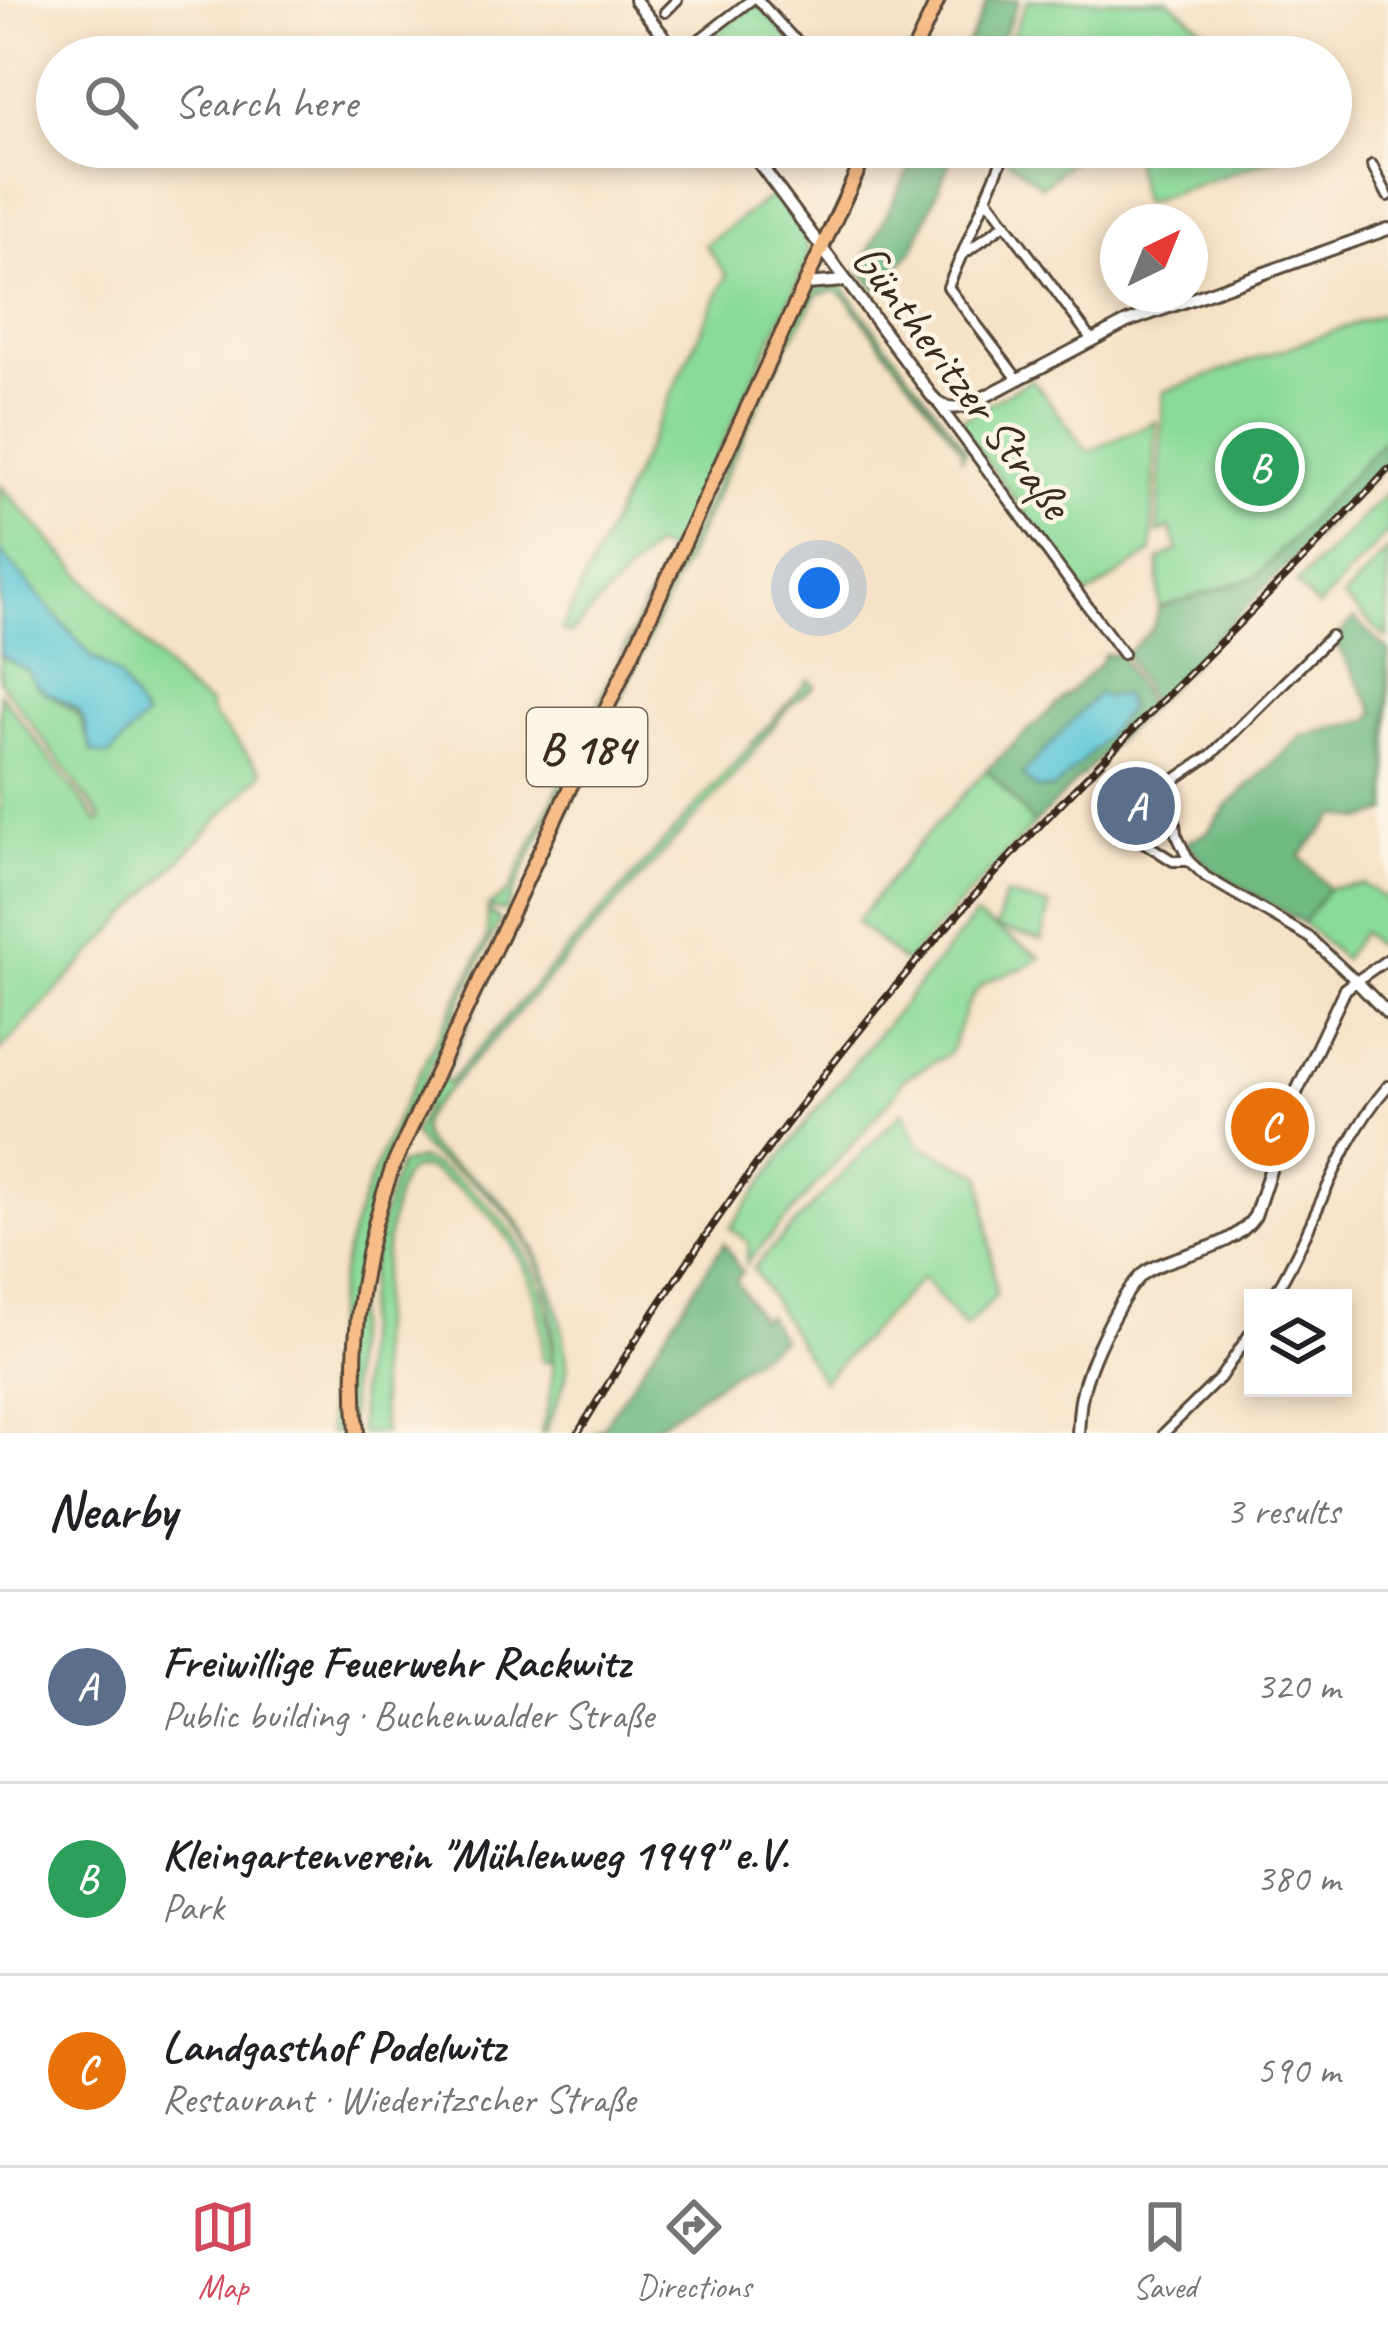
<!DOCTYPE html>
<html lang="en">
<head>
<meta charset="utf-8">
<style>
	body { margin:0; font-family:Caveat,sans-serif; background:#f2f2f2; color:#202124 }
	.controls { position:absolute; right:36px; bottom:36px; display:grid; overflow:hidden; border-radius:0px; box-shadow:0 6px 18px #0003 }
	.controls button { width:108px; height:108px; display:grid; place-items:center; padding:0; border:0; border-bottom:3px solid #e0e0e0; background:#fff; color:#202124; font:60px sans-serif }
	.compass { position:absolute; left:1100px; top:204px; width:108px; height:108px; border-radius:50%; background:#fff; box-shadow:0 6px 18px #0003; rotate:43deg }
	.you { position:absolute; left:819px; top:588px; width:42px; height:42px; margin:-30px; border:9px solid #fff; border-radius:50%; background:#1a73e8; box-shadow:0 0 0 18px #1a73e833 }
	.badge { display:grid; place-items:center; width:78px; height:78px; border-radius:50%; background:#d1495b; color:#fff; font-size:39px; font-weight:700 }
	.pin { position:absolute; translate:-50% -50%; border:6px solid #fff; box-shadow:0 3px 12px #0006 }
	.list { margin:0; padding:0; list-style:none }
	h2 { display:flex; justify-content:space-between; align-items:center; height:156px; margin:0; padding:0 48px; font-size:51px }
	h2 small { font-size:39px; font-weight:400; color:#757577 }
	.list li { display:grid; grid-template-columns:78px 1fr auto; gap:36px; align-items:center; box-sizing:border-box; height:192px; padding:0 48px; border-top:3px solid #e0e0e0 }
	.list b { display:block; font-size:45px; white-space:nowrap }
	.list p { margin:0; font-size:39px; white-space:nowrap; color:#757577 }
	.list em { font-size:39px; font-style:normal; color:#757577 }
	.icon { flex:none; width:66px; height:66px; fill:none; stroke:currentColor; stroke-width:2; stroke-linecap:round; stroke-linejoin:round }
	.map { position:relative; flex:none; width:1388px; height:1433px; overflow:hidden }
	.search { position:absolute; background:#fff; box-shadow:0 6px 18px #0003; left:36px; right:36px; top:36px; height:132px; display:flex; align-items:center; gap:30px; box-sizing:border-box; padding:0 42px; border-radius:66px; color:#757577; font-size:45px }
	.sheet { height:732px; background:#fff }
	nav { display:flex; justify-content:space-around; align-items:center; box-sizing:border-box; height:168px; border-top:3px solid #e0e0e0; background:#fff; font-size:33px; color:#757577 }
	nav a { display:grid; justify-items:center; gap:6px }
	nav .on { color:#d1495b }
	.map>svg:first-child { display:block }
	.green { fill:#8ada99; stroke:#62825c; stroke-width:3 }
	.forest { fill:#6fba81; stroke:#557250; stroke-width:3 }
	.water { fill:#5ec8d9; stroke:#4c797c; stroke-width:3 }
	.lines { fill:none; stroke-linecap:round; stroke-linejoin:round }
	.minor-casing { stroke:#574637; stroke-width:14 }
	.tertiary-casing { stroke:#574637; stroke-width:16 }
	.primary-casing { stroke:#574637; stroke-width:18 }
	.minor { stroke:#fff; stroke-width:8 }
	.tertiary { stroke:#fff; stroke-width:10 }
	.primary { stroke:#f7bd88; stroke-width:12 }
	.rail-casing { stroke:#3b2a1e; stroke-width:8 }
	.rail { stroke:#fcf5e5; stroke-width:3; stroke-dasharray:9; stroke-linecap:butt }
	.labels { text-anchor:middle; stroke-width:9; stroke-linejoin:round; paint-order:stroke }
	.shield { fill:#fcf5e5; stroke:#75675a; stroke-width:3 }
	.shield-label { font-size:45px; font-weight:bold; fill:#3b2a1e }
	.street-label { font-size:48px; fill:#3b2a1e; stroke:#fcf5e5 }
</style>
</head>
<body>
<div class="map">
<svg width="1388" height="1433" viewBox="0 0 1388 1433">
	<rect width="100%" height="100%" fill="#fcf5e5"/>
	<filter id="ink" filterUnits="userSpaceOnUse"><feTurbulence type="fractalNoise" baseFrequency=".00833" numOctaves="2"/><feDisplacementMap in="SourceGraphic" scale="24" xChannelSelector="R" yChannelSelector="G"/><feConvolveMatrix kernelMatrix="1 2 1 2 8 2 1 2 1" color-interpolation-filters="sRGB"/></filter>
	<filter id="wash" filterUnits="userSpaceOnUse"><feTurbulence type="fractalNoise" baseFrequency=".004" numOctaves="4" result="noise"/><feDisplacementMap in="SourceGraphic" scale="48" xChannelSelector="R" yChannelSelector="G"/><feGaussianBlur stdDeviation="2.7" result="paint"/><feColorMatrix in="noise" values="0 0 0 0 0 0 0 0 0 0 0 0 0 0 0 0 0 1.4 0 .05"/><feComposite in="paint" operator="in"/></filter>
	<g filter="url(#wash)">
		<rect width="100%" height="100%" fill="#f6e2c6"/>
		<g class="green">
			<polygon points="1028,0 1169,0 1239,57 1002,57"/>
			<polygon points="755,3 809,57 694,57 697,47"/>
			<polygon points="991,147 1088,147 1042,186"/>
			<polygon points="1131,147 1308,147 1142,203"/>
			<path d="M770 197 777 198C792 219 815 238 806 265L505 911 489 908 487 911 500 920C419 1093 337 1235 351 1433H329C326 1372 331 1309 347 1250 375 1144 440 1038 487 939L488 907 509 891 670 552 654 546 571 633 561 631 727 275 705 245Z"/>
			<path d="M841 285 966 449 962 457 961 448 846 298 836 290 818 294 783 352 442 1080 448 1083 809 680 815 686 791 704 742 766 429 1110C424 1119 419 1126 423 1136 431 1157 463 1169 480 1183 534 1225 561 1296 567 1362 569 1382 551 1413 545 1433H541C568 1342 556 1248 477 1185 455 1167 426 1161 413 1133L790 325 816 288Z"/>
			<polygon points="1388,312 1388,436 1256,577 1159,608 1159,560 1178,550 1170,528 1158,533 1163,392"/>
			<polygon points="1032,379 1088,452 1156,421 1152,552 1087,596 960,426 963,418"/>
			<path d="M0 485 185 688 209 704 212 715 263 772 0 1051V693L98 822 102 819 0 681V655L28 671C41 702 83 700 85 736L103 663 92 657 0 551Z"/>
			<polygon points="1388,491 1388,532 1318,607 1296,584"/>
			<polygon points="1388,550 1388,639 1343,598"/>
			<polygon points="987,769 1034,824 905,963 856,922 920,842"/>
			<polygon points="1363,884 1388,900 1388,937 1375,945 1362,932 1343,959 1303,923 1328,888"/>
			<polygon points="1005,895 1050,906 1042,940 996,928"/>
			<path d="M975 916 1041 957C1024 972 1005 971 986 982 965 995 960 1033 949 1054L903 1079 895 1094 863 1132 746 1264 749 1243 730 1228 811 1116Z"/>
			<polygon points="903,1111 918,1144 982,1175 996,1296 965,1328 922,1278 822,1381 753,1268"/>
			<path d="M420 1159C500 1194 555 1272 551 1362L542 1361C545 1285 509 1216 442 1178 431 1171 421 1163 408 1172 389 1185 376 1323 377 1350 377 1378 381 1406 384 1433H360C358 1334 366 1259 399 1165Z"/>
		</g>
		<g class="forest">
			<polygon points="988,0 1019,0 994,57 962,57"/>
			<polygon points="920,147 956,147 913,250 877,290 859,270"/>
			<polygon points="1386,438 1388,461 1152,704 1126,654 1152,629 1159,608 1257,577"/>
			<polygon points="1354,619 1388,650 1388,812 1362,820 1337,815 1300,856 1328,888 1303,923 1209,868 1186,842 1208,832 1227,806 1303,735 1370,720 1375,711 1334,640"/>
			<polygon points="1104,654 1120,655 1149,707 1034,824 987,769 1100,664"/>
			<polygon points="724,1243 742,1273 736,1280 760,1319 767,1315 781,1339 646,1433 594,1433 603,1427"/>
		</g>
		<g class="water">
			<path d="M0 551 92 657 117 674 145 718 109 756 93 753C86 738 87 717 73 707 56 695 37 694 28 671L0 655Z"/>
			<polygon points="1098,693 1105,697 1122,694 1129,708 1096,748 1054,789 1037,789 1022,775"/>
		</g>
	</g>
	<g filter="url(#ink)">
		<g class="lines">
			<defs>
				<g id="minor">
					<polyline points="758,0 791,36 817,57"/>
					<polyline points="665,12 677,0"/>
					<polyline points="679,55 751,0"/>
					<polyline points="1002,160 948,287 1017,378"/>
					<polyline points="1372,165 1388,196"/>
					<polyline points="986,197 1092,340"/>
					<polyline points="962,255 1006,223"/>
					<polyline points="939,405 1123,654"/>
					<polyline points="1331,636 1211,755 1171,782 1176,834 1189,861 1206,877 1309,937 1356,981 1388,959"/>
					<polyline points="1104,817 1173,861 1189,861"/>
					<path d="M1272 1298C1316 1229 1334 1148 1388 1086"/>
					<polyline points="1164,1433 1220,1378 1253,1329"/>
				</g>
				<g id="tertiary">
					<polyline points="635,0 680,57"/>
					<path d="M747 147 931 395C942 409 954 410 971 404L1127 322 1388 229"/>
					<polyline points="806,284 844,281"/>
					<path d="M1078 1433C1079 1421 1079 1408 1082 1395 1088 1366 1123 1286 1147 1271 1181 1251 1232 1251 1255 1216L1295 1095 1345 989 1356 981 1388 1014"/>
				</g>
				<g id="primary">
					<polyline points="911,57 938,0"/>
					<path d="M357 1433C349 1342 362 1252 393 1166L869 147"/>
				</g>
			</defs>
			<use href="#minor" class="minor-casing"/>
			<use href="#tertiary" class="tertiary-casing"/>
			<use href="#primary" class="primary-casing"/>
			<use href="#minor" class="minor"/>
			<use href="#tertiary" class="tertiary"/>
			<use href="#primary" class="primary"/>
			<defs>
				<path id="rail" d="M578 1433C689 1249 815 1075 958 914 1095 760 1248 621 1388 470"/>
			</defs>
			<use href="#rail" class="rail-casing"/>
			<use href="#rail" class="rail"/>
		</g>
	</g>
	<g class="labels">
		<rect class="shield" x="527" y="708" width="120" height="78" rx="9"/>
		<g class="shield-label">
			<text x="587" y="763">B 184</text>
		</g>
		<g class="street-label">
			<text transform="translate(963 380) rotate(53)" y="17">Güntheritzer Straße</text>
		</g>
	</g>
</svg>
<div class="controls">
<button><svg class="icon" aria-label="layers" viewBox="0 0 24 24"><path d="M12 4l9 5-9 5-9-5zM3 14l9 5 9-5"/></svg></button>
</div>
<svg class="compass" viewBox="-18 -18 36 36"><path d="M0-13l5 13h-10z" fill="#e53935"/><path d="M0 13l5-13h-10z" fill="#757577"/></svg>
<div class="you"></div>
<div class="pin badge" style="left:1136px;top:806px;background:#5c6f8a">A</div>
<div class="pin badge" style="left:1260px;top:467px;background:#2e9e5b">B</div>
<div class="pin badge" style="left:1270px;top:1127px;background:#e8710a">C</div>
<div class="search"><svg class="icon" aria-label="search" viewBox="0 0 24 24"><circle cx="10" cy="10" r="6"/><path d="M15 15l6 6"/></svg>Search here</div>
</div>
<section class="sheet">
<h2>Nearby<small>3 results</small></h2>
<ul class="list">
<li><span class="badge" style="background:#5c6f8a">A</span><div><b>Freiwillige Feuerwehr Rackwitz</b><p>Public building · Buchenwalder Straße</p></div><em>320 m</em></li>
<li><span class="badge" style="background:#2e9e5b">B</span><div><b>Kleingartenverein &quot;Mühlenweg 1949&quot; e.V.</b><p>Park</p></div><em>380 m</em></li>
<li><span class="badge" style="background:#e8710a">C</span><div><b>Landgasthof Podelwitz</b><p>Restaurant · Wiederitzscher Straße</p></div><em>590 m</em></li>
</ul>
</section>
<nav>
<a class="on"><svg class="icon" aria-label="map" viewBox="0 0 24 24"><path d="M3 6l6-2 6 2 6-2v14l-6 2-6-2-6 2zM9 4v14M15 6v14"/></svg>Map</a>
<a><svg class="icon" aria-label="directions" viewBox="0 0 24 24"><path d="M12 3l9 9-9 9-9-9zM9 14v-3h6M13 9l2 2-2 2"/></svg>Directions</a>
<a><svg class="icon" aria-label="saved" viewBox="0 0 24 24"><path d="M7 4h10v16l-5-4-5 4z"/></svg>Saved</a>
</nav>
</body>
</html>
